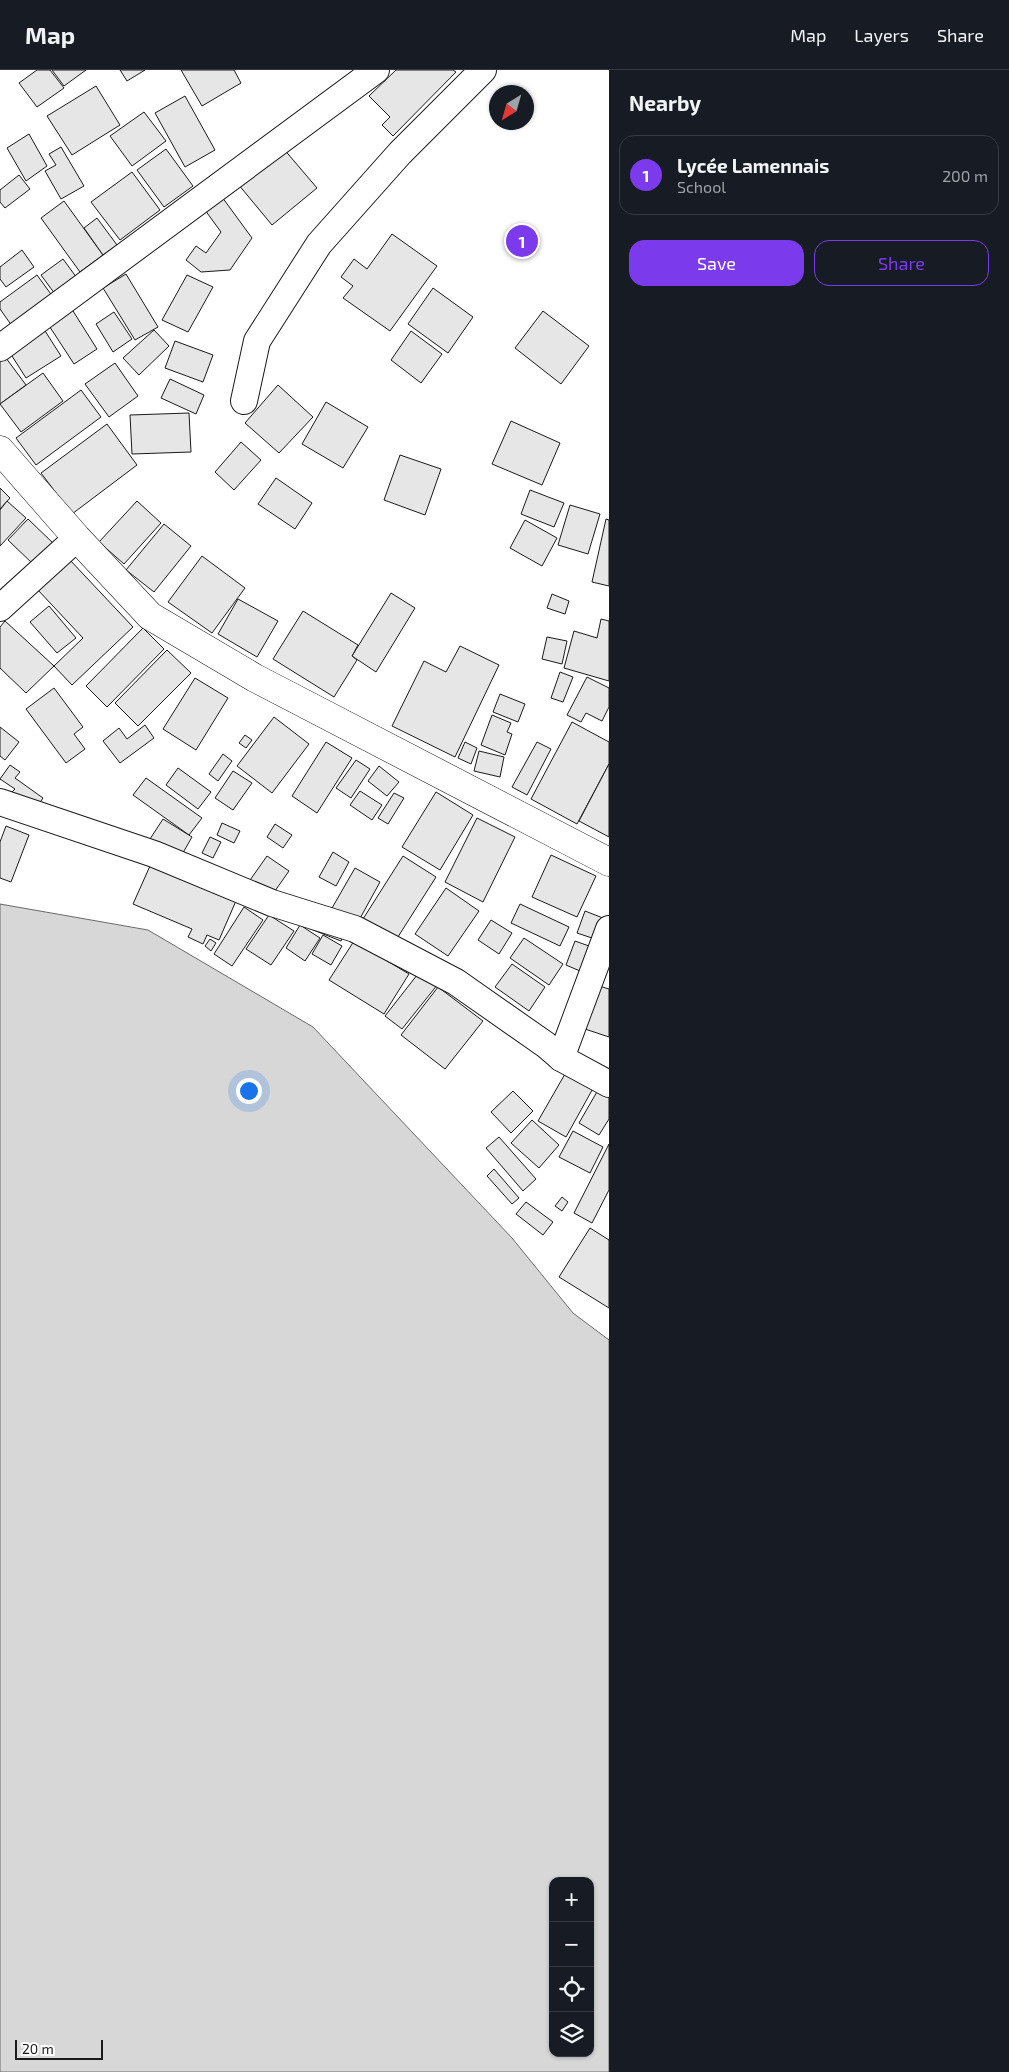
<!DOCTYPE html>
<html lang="en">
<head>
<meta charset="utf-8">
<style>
	body { margin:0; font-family:"Exo 2",sans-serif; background:#20242c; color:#f1f3f6 }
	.controls { position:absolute; right:15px; bottom:15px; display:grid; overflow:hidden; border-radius:10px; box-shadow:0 1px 4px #0004 }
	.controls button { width:45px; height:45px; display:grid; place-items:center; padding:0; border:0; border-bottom:1px solid #363941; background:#171b24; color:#f1f3f6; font:25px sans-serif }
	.compass { position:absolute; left:489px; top:15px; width:45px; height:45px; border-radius:50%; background:#171b24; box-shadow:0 1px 4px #0004; rotate:217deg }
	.scale { position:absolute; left:15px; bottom:12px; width:88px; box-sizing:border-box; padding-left:5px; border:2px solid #1a1a1a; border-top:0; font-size:14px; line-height:18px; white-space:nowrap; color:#1a1a1a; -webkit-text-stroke:4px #fff; paint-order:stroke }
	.you { position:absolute; left:248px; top:1020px; width:18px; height:18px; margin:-12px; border:4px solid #fff; border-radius:50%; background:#1a73e8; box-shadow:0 0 0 8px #1a73e833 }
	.badge { display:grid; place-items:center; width:32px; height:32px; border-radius:50%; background:#7c3aed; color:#fff; font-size:16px; font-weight:700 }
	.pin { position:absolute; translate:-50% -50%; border:2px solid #fff; box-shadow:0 1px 5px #0006 }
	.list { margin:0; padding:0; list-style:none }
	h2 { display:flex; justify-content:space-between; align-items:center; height:65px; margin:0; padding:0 20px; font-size:21px }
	h2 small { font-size:16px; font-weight:400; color:#9ea1a6 }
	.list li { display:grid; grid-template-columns:32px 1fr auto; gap:15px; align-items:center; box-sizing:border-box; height:80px; margin:0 10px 10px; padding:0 10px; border:1px solid #363941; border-radius:15px }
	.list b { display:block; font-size:19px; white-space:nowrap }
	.list p { margin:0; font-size:16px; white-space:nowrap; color:#9ea1a6 }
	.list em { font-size:16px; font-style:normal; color:#9ea1a6 }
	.actions { display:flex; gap:10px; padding:15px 20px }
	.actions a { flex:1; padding:11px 0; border:1px solid #7c3aed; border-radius:15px; text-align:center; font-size:18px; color:#7c3aed }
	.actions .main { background:#7c3aed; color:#fff }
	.icon { flex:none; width:28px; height:28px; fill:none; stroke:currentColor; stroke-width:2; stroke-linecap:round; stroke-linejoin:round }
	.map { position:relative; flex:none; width:609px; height:2002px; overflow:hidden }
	header { display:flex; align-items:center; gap:30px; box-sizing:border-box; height:70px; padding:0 25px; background:#171b24; border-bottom:1px solid #363941 }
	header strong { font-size:24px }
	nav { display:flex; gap:28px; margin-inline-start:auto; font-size:18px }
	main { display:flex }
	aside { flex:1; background:#171b24 }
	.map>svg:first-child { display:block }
	.water { fill:#d7d7d7; stroke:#6a6a6a; fill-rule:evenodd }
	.building { fill:#e6e6e6; stroke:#1a1a1a }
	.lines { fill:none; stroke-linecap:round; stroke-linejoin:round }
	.street-casing { stroke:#1a1a1a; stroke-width:28 }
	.secondary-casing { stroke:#1a1a1a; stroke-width:29 }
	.street { stroke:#fff; stroke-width:26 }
	.secondary { stroke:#fff; stroke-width:28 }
</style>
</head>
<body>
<header>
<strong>Map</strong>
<nav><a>Map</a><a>Layers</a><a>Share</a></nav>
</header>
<main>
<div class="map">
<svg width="609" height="2002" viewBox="0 0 609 2002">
	<rect width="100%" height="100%" fill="#fff"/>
	<path class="water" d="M0 834 148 860 313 957 512 1168 573 1243 609 1270V2002H0ZM553 1811H590V1983H553Z"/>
	<g class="building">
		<polygon points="37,0 50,0 64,18 37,37 19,13"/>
		<polygon points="52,0 86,0 64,16"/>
		<polygon points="120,0 145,0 127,11"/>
		<polygon points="181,0 234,0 241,13 202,36"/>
		<polygon points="396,0 453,0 456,2 393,66 382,55 390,47 369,26"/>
		<polygon points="96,16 120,55 72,85 47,46"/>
		<polygon points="185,26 215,80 185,97 155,43"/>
		<polygon points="144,42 166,71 132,96 110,66"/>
		<polygon points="29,64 47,96 26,111 7,78"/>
		<polygon points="61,77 84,116 61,129 45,101 56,95 49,84"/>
		<polygon points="283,78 317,118 272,155 238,114"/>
		<polygon points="166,79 193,116 164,137 137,100"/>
		<polygon points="132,102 160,140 120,170 91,132"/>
		<polygon points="19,105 30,119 5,138 0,132 0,120"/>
		<polygon points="222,127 252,168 230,200 201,202 186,190 196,176 206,183 221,162 205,140"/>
		<polygon points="64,131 103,185 80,202 41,148"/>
		<polygon points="97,148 117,175 103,185 84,158"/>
		<polygon points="392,164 437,196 390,261 343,228 353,216 341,207 354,189 367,199"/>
		<polygon points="22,180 34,197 6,217 0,209 0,197"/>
		<polygon points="63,189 77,208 55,224 41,205"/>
		<polygon points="126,204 158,257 135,270 103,218"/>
		<polygon points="37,205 53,227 12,256 0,239 0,232"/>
		<polygon points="187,205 213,217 188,262 162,250"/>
		<polygon points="433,218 473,247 448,283 408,254"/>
		<polygon points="68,233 97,279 74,294 44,248"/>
		<polygon points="543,241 589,276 561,314 515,278"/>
		<polygon points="114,242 132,269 113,282 96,254"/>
		<polygon points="40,253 61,286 26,308 5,275"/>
		<polygon points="154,260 169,276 139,305 123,288"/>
		<polygon points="411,261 442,284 421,313 391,290"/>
		<polygon points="175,271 213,285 203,312 165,298"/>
		<polygon points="3,284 26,315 0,334 0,287"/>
		<polygon points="115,293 138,326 109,347 85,314"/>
		<polygon points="43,303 63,331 21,362 0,334"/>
		<polygon points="170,309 204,325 196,344 161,328"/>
		<polygon points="278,315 313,347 279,383 245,353"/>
		<polygon points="81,320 101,347 36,395 16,368"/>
		<polygon points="326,332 368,357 343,398 302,374"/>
		<polygon points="189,343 191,382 132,384 130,345"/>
		<polygon points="511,351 560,373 542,415 492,394"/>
		<polygon points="107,354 137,395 72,444 41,403"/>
		<polygon points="241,372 261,390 234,420 215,402"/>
		<polygon points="400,385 441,399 425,445 384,430"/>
		<polygon points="276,408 312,433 295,459 258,434"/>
		<polygon points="0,418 10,428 0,439"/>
		<polygon points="530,420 564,433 554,457 521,444"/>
		<polygon points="7,431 26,448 0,476 0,440"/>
		<polygon points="137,431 161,453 124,494 99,472"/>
		<polygon points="570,435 600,444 588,484 558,475"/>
		<polygon points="28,449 54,474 34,495 8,470"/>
		<polygon points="606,449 609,450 609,516 592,512"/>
		<polygon points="525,450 557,468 542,496 510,478"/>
		<polygon points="164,454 191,476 154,522 126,500"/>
		<polygon points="202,486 245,518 212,563 168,532"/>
		<polygon points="69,489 133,557 72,615 54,596 83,568 37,519"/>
		<polygon points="391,523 415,538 376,602 352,586"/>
		<polygon points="552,524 569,531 565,544 547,538"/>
		<polygon points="238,529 278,551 257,587 218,564"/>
		<polygon points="49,536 76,568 57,583 30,552"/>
		<polygon points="303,541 358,575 352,586 357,590 334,627 273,589"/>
		<polygon points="601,549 609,551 609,611 564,598 574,561 597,568"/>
		<polygon points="5,551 54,596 26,623 0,598 0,557"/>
		<polygon points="143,558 164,579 107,637 86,616"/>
		<polygon points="547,567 567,571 562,594 542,589"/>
		<polygon points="460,576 499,595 455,687 392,656 424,591 446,602"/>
		<polygon points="167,580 191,603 138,656 115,633"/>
		<polygon points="560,602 573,607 563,632 551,628"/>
		<polygon points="587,607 609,618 609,637 602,651 586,643 581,652 567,645"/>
		<polygon points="195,608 228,628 196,680 163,659"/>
		<polygon points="54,618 83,657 74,664 85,679 66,693 26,639"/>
		<polygon points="500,624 525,634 518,652 493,642"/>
		<polygon points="492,645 511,653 507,662 512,664 505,685 481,675"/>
		<polygon points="274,647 309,674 272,723 237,696"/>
		<polygon points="572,652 609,672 609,694 577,754 531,729"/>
		<polygon points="145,655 154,668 120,693 103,671 119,658 127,669"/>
		<polygon points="0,657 19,672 5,690 0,686"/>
		<polygon points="245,665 252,670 246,678 239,673"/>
		<polygon points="326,672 352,688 317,743 292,726"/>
		<polygon points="465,672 477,678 471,694 458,688"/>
		<polygon points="537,672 551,679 527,725 512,717"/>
		<polygon points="479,681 504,687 500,707 474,701"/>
		<polygon points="223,684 232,691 218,711 209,704"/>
		<polygon points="356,690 370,699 351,728 336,718"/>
		<polygon points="609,694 609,767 579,751"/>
		<polygon points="10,695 20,702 15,708 43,728 35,740 11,723 15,719 0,709"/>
		<polygon points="379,696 399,712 387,726 368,711"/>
		<polygon points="178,698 211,722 198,739 166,715"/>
		<polygon points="233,701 252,713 233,740 215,728"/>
		<polygon points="146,708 202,748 189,765 133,725"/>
		<polygon points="360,721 382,735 372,750 350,735"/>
		<polygon points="436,722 473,745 440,800 402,777"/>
		<polygon points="394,723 404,728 388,754 378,748"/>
		<polygon points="477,748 515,767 483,832 445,812"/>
		<polygon points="163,749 192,767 180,788 150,769"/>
		<polygon points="222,753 240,761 234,773 217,765"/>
		<polygon points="275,754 292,765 283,778 267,767"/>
		<polygon points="6,756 29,765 11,812 0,808 0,772"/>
		<polygon points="210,767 221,772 213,788 202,783"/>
		<polygon points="333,782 349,792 336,816 319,807"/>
		<polygon points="551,785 596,806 577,847 532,827"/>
		<polygon points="267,786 289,801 270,828 248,813"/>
		<polygon points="403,786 436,807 396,870 363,849"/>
		<polygon points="154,787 239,824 219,870 207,865 203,874 188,867 192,859 133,834"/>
		<polygon points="355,798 380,812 358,852 332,838"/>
		<polygon points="446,818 479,841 448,886 415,864"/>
		<polygon points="520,834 569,857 560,876 511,853"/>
		<polygon points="244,837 263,850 232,896 214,884"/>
		<polygon points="585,841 603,848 595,869 577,863"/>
		<polygon points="269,845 294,861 271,895 246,879"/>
		<polygon points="312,849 345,861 341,871 308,858"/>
		<polygon points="491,850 512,863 499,884 478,870"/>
		<polygon points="300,855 320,868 305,891 286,878"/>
		<polygon points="323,865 342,876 331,895 312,884"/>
		<polygon points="524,868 563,894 549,915 510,888"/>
		<polygon points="210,869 216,873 211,881 205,876"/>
		<polygon points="354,871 409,904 384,944 329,910"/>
		<polygon points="575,871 589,876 580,901 566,895"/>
		<polygon points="512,894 545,917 529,941 495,917"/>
		<polygon points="421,900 438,914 402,959 385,946"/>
		<polygon points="599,916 609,919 609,967 585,959"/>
		<polygon points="438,917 483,951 445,999 401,965"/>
		<polygon points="569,997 596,1013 566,1067 538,1051"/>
		<polygon points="598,1020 609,1026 609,1049 599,1065 579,1053"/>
		<polygon points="513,1021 533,1041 511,1063 491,1042"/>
		<polygon points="532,1050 559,1075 539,1098 511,1073"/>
		<polygon points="573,1061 603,1077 590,1103 559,1087"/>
		<polygon points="499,1067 536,1109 523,1121 486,1078"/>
		<polygon points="609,1074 609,1120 592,1153 574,1143"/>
		<polygon points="494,1099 519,1128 512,1134 487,1106"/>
		<polygon points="562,1127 568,1132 562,1141 555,1136"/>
		<polygon points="526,1132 553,1152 543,1165 516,1144"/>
		<polygon points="590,1158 609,1170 609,1238 559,1207"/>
	</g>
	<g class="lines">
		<defs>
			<g id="street">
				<polyline points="0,278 376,0"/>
				<polyline points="244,331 257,271 319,174 400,83 483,0"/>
				<polyline points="0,538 77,468"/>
				<polyline points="0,732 154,784 272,833 355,859 456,912 546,975 561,988 609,1014"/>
				<polyline points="561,988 609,859"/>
			</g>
			<polyline id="secondary" points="0,380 77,468 150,546 255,608 609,792"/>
		</defs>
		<use href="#street" class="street-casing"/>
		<use href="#secondary" class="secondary-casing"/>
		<use href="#street" class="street"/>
		<use href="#secondary" class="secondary"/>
	</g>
</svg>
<div class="controls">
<button>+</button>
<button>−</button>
<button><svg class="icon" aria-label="locate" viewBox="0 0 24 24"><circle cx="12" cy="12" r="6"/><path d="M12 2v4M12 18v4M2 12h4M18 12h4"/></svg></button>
<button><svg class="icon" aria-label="layers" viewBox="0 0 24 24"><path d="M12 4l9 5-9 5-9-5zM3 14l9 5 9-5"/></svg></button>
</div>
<svg class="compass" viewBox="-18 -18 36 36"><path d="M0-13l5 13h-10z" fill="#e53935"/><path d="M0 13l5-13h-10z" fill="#9ea1a6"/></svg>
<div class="scale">20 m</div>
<div class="you"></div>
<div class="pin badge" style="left:522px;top:171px">1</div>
</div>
<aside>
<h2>Nearby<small></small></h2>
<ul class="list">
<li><span class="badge">1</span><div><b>Lycée Lamennais</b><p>School</p></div><em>200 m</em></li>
</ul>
<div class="actions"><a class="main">Save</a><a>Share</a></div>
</aside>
</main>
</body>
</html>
